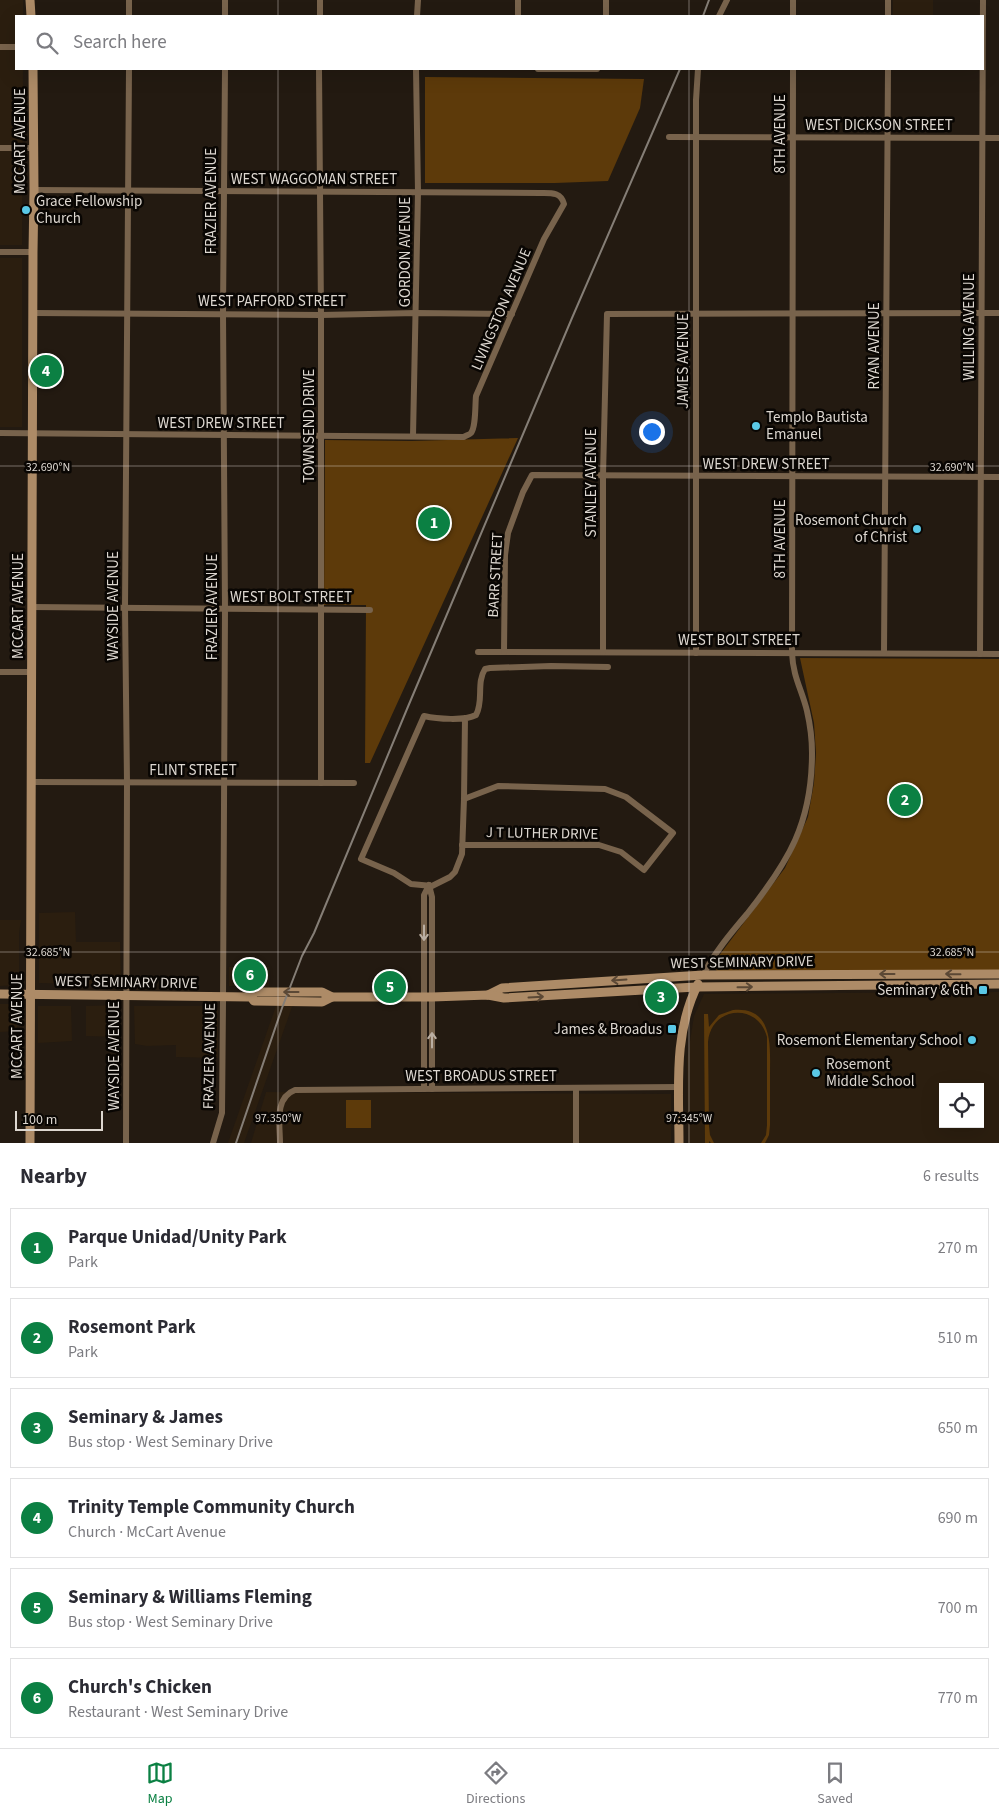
<!DOCTYPE html>
<html lang="en">
<head>
<meta charset="utf-8">
<style>
	body { margin:0; font-family:"Source Sans 3",sans-serif; background:#f7f7f7; color:#2b2b33 }
	.controls { position:absolute; right:15px; bottom:15px; display:grid; overflow:hidden; border-radius:0px; box-shadow:0 5px 20px #0002 }
	.controls button { width:45px; height:45px; display:grid; place-items:center; padding:0; border:0; border-bottom:1px solid #e1e1e2; background:#fff; color:#2b2b33; font:25px sans-serif }
	.scale { position:absolute; left:15px; bottom:12px; width:88px; box-sizing:border-box; padding-left:5px; border:2px solid #ddd7d0; border-top:0; font-size:14px; line-height:18px; white-space:nowrap; color:#ddd7d0; -webkit-text-stroke:4px #090603; paint-order:stroke }
	.you { position:absolute; left:651px; top:431px; width:18px; height:18px; margin:-12px; border:4px solid #fff; border-radius:50%; background:#1a73e8; box-shadow:0 0 0 8px #1a73e833 }
	.badge { display:grid; place-items:center; width:32px; height:32px; border-radius:50%; background:#0b8043; color:#fff; font-size:16px; font-weight:700 }
	.pin { position:absolute; translate:-50% -50%; border:2px solid #fff; box-shadow:0 1px 5px #0006 }
	.list { margin:0; padding:0; list-style:none }
	h2 { display:flex; justify-content:space-between; align-items:center; height:65px; margin:0; padding:0 20px; font-size:21px }
	h2 small { font-size:16px; font-weight:400; color:#7c7c81 }
	.list li { display:grid; grid-template-columns:32px 1fr auto; gap:15px; align-items:center; box-sizing:border-box; height:80px; margin:0 10px 10px; padding:0 10px; border:1px solid #e1e1e2; border-radius:0px }
	.list b { display:block; font-size:19px; white-space:nowrap }
	.list p { margin:0; font-size:16px; white-space:nowrap; color:#7c7c81 }
	.list em { font-size:16px; font-style:normal; color:#7c7c81 }
	.icon { flex:none; width:28px; height:28px; fill:none; stroke:currentColor; stroke-width:2; stroke-linecap:round; stroke-linejoin:round }
	.map { position:relative; flex:none; width:999px; height:1143px; overflow:hidden }
	.search { position:absolute; background:#fff; box-shadow:0 5px 20px #0002; left:15px; right:15px; top:15px; height:55px; display:flex; align-items:center; gap:12px; box-sizing:border-box; padding:0 18px; border-radius:0px; color:#7c7c81; font-size:19px }
	.sheet { height:605px; background:#fff }
	nav { display:flex; justify-content:space-around; align-items:center; box-sizing:border-box; height:70px; border-top:1px solid #e1e1e2; background:#fff; font-size:14px; color:#7c7c81 }
	nav a { display:grid; justify-items:center; gap:2px }
	nav .on { color:#0b8043 }
	.map>svg:first-child { display:block }
	.built { fill:#2b1e0f; fill-rule:evenodd }
	.green { fill:#5d3a0a }
	.lines { fill:none; stroke-linecap:round; stroke-linejoin:round }
	.minor { stroke:#78634c; stroke-width:6 }
	.secondary { stroke:#ad8b67; stroke-width:9 }
	.rail { stroke:#857e76; stroke-width:2 }
	.oneway { stroke:#baaea2 }
	.oneway2 { stroke:#5b4835 }
	.ticks { fill:none; stroke:#ddd7d0; stroke-width:1; stroke-opacity:0.45 }
	.poi-dot { fill:#5ac8e6; stroke:#090603; stroke-width:2 }
	.labels { text-anchor:middle; stroke-width:5; stroke-linejoin:round; paint-order:stroke }
	.street-label { font-size:15px; fill:#ddd7d0; stroke:#090603 }
	.poi-label { font-size:15px; fill:#ddd7d0; stroke:#090603; text-anchor:end }
	.ticks-label { font-size:12px; text-anchor:middle; fill:#ddd7d0; stroke:#090603; stroke-width:5; stroke-linejoin:round; paint-order:stroke }
</style>
</head>
<body>
<div class="map">
<svg width="999" height="1143" viewBox="0 0 999 1143">
	<rect width="100%" height="100%" fill="#231a11"/>
	<g class="built">
		<polygon points="0,0 23,0 23,16 16,16 16,69 23,69 22,245 0,245"/>
		<rect x="893" y="0" width="40" height="16"/>
		<rect x="0" y="258" width="22" height="169"/>
		<polygon points="75,912 76,942 120,942 121,985 39,983 39,913"/>
		<polygon points="0,920 21,920 19,933 19,983 16,985 0,986"/>
		<polygon points="229,967 269,967 269,987 229,986"/>
		<path d="M999 992V1143H688L687 1060 694 1016 704 994ZM943 1087H980V1124H943Z"/>
		<polygon points="0,1004 15,1004 18,1007 17,1031 0,1032"/>
		<polygon points="293,1004 244,1143 228,1143 276,1006"/>
		<polygon points="119,1005 119,1037 86,1036 86,1006"/>
		<polygon points="38,1006 71,1006 72,1041 38,1043"/>
		<polygon points="134,1006 216,1006 218,1009 218,1058 176,1057 176,1045 147,1046 135,1044"/>
		<polygon points="266,1092 671,1094 671,1143 251,1143"/>
	</g>
	<g class="green">
		<polygon points="425,77 644,79 640,108 608,181 555,183 425,183"/>
		<polygon points="518,438 370,763 365,763 366,605 324,605 325,440 411,441"/>
		<polygon points="800,658 999,659 999,970 717,971 714,968 715,961 785,868 808,817 814,783 816,753 814,723"/>
		<path d="M733 1010C774 1006 770 1047 770 1075 770 1092 770 1109 770 1125L769 1135 765 1143H761L766 1135 767 1125V1037C758 1002 711 1006 708 1042L709 1126 710 1135 714 1143H711L709 1141V1143H705L704 1014H708L709 1027 719 1015Z"/>
		<rect x="346" y="1100" width="25" height="28"/>
	</g>
	<g class="lines">
		<g class="minor">
			<polyline points="129,16 129,0"/>
			<polyline points="225,16 225,0"/>
			<polyline points="320,16 320,0"/>
			<polyline points="417,16 418,0"/>
			<polyline points="518,16 518,0"/>
			<polyline points="606,16 606,0"/>
			<polyline points="719,16 727,0"/>
			<polyline points="793,16 793,0"/>
			<polyline points="888,16 888,0"/>
			<polyline points="0,47 16,47"/>
			<polyline points="319,69 321,315 321,783"/>
			<polyline points="538,69 597,69"/>
			<polyline points="669,137 999,138"/>
			<polyline points="0,148 34,148"/>
			<polyline points="0,252 33,252"/>
			<polyline points="33,313 321,315 417,313 512,314"/>
			<path d="M0 433 464 437C465 436 471 434 471 433 476 427 475 405 476 396L544 239 564 204C561 192 551 193 541 193L34 190"/>
			<polyline points="413,436 418,192 416,69"/>
			<polyline points="31,607 370,610"/>
			<polyline points="478,652 999,654"/>
			<polyline points="504,652 505,555 508,533 523,492 532,475 999,477"/>
			<polyline points="603,652 603,475 607,314 999,313"/>
			<polyline points="696,653 696,100 698,69"/>
			<polyline points="884,653 888,69"/>
			<polyline points="980,654 983,0"/>
			<polyline points="0,672 31,672"/>
			<path d="M465 718 464 799 462 854 455 872 450 877 432 886 411 884 394 873 361 859 424 716C437 719 465 721 476 715 484 701 476 683 485 669L490 668 551 666 608 667"/>
			<polyline points="31,782 354,783"/>
			<polyline points="462,845 599,845 621,852 644,870 673,833 626,797 605,789 498,786 464,799"/>
			<polyline points="429,885 432,897 432,1089"/>
			<path d="M703 975C715 952 730 934 747 914 789 861 812 823 812 753 812 740 810 724 807 711 802 690 793 677 792 653L793 69"/>
			<polyline points="576,1088 576,1143"/>
			<polyline points="424,1089 424,895 429,885"/>
			<polyline points="126,1143 127,782 125,608 129,69"/>
			<polyline points="213,1143 222,1113 223,1002 225,609 223,313 225,69"/>
			<path d="M280 1143C280 1124 274 1098 295 1090L679 1087"/>
		</g>
		<g class="secondary">
			<polyline points="30,0 31,16"/>
			<polyline points="0,994 251,997 254,1001 322,1002 332,997"/>
			<polyline points="488,995 502,988 703,975 999,974"/>
			<polyline points="251,997 255,992 322,992 332,997 432,997 488,995 504,998 696,987 999,984"/>
			<polyline points="30,1143 33,252 34,190 33,69"/>
			<path d="M679 1143C679 1089 673 1033 698 984"/>
		</g>
		<g class="rail">
			<polyline points="703,16 709,0"/>
			<polyline points="236,1143 282,1008 302,956 314,933 407,709 572,318 680,69"/>
		</g>
	</g>
	<defs><path id="oneway-shaft" d="M-6 0H5M1.5-3L5.5 0L1.5 3" fill="none" stroke-width="1.6" stroke-linecap="round" stroke-linejoin="round" transform="scale(1.25)"/></defs>
	<g class="oneway">
		<use href="#oneway-shaft" transform="translate(424 933) rotate(90)"/>
		<use href="#oneway-shaft" transform="translate(432 1040) rotate(-90)"/>
	</g>
	<g class="oneway2">
		<use href="#oneway-shaft" transform="translate(887 974) rotate(180)"/>
		<use href="#oneway-shaft" transform="translate(953 974) rotate(-179)"/>
		<use href="#oneway-shaft" transform="translate(619 980) rotate(176)"/>
		<use href="#oneway-shaft" transform="translate(745 987) rotate(-1)"/>
		<use href="#oneway-shaft" transform="translate(291 992) rotate(180)"/>
		<use href="#oneway-shaft" transform="translate(536 997) rotate(-3)"/>
	</g>
	<path class="ticks" d="M278 0V16M689 0V16M278 69V1143M689 69V1143M0 466H999M0 952H999"/>
	<g class="poi-dot">
		<circle cx="26" cy="210" r="5"/>
		<circle cx="756" cy="426" r="5"/>
		<circle cx="917" cy="529" r="5"/>
		<rect x="978" y="985" width="10" height="10" rx="2.5"/>
		<rect x="667" y="1024" width="10" height="10" rx="2.5"/>
		<circle cx="972" cy="1040" r="5"/>
		<circle cx="816" cy="1073" r="5"/>
	</g>
	<g class="labels">
		<g class="street-label">
			<text x="879" y="130">WEST DICKSON STREET</text>
			<text transform="translate(780 134) rotate(-90)" y="5">8TH AVENUE</text>
			<text transform="translate(20 141) rotate(-90)" y="5">MCCART AVENUE</text>
			<text x="314" y="184">WEST WAGGOMAN STREET</text>
			<text transform="translate(211 201) rotate(-90)" y="5">FRAZIER AVENUE</text>
			<text transform="translate(405 252) rotate(-90)" y="5">GORDON AVENUE</text>
			<text x="272" y="306">WEST PAFFORD STREET</text>
			<text transform="translate(501 309) rotate(-67)" y="5">LIVINGSTON AVENUE</text>
			<text transform="translate(969 327) rotate(-90)" y="5">WILLING AVENUE</text>
			<text transform="translate(874 346) rotate(-90)" y="5">RYAN AVENUE</text>
			<text transform="translate(683 361) rotate(-90)" y="5">JAMES AVENUE</text>
			<text x="221" y="428">WEST DREW STREET</text>
			<text transform="translate(309 426) rotate(-90)" y="5">TOWNSEND DRIVE</text>
			<text x="766" y="469">WEST DREW STREET</text>
			<text transform="translate(591 483) rotate(-90)" y="5">STANLEY AVENUE</text>
			<text transform="translate(780 539) rotate(-90)" y="5">8TH AVENUE</text>
			<text transform="translate(495 575) rotate(-87)" y="5">BARR STREET</text>
			<text x="291" y="602">WEST BOLT STREET</text>
			<text transform="translate(18 606) rotate(-90)" y="5">MCCART AVENUE</text>
			<text transform="translate(113 606) rotate(-90)" y="5">WAYSIDE AVENUE</text>
			<text transform="translate(212 607) rotate(-90)" y="5">FRAZIER AVENUE</text>
			<text x="739" y="645">WEST BOLT STREET</text>
			<text x="193" y="775">FLINT STREET</text>
			<text transform="translate(542 833) rotate(1)" y="5">J T LUTHER DRIVE</text>
			<text transform="translate(742 962) rotate(-1)" y="5">WEST SEMINARY DRIVE</text>
			<text transform="translate(126 982) rotate(1)" y="5">WEST SEMINARY DRIVE</text>
			<text transform="translate(17 1026) rotate(-90)" y="5">MCCART AVENUE</text>
			<text transform="translate(114 1056) rotate(-90)" y="5">WAYSIDE AVENUE</text>
			<text transform="translate(209 1056) rotate(-89)" y="5">FRAZIER AVENUE</text>
			<text x="481" y="1081">WEST BROADUS STREET</text>
		</g>
		<g class="poi-label">
			<text x="36" y="206" text-anchor="start">Grace Fellowship<tspan x="36" dy="17">Church</tspan></text>
			<text x="766" y="422" text-anchor="start">Templo Bautista<tspan x="766" dy="17">Emanuel</tspan></text>
			<text x="907" y="525">Rosemont Church<tspan x="907" dy="17">of Christ</tspan></text>
			<text x="973" y="995">Seminary &amp; 6th</text>
			<text x="662" y="1034">James &amp; Broadus</text>
			<text x="962" y="1045">Rosemont Elementary School</text>
			<text x="826" y="1069" text-anchor="start">Rosemont<tspan x="826" dy="17">Middle School</tspan></text>
		</g>
	</g>
	<g class="ticks-label">
		<text x="48" y="471">32.690°N</text>
		<text x="952" y="471">32.690°N</text>
		<text x="48" y="956">32.685°N</text>
		<text x="952" y="956">32.685°N</text>
		<text x="278" y="1122">97.350°W</text>
		<text x="689" y="1122">97.345°W</text>
	</g>
</svg>
<div class="controls">
<button><svg class="icon" aria-label="locate" viewBox="0 0 24 24"><circle cx="12" cy="12" r="6"/><path d="M12 2v4M12 18v4M2 12h4M18 12h4"/></svg></button>
</div>
<div class="scale">100 m</div>
<div class="you"></div>
<div class="pin badge" style="left:434px;top:523px">1</div>
<div class="pin badge" style="left:905px;top:800px">2</div>
<div class="pin badge" style="left:661px;top:997px">3</div>
<div class="pin badge" style="left:46px;top:371px">4</div>
<div class="pin badge" style="left:390px;top:987px">5</div>
<div class="pin badge" style="left:250px;top:975px">6</div>
<div class="search"><svg class="icon" aria-label="search" viewBox="0 0 24 24"><circle cx="10" cy="10" r="6"/><path d="M15 15l6 6"/></svg>Search here</div>
</div>
<section class="sheet">
<h2>Nearby<small>6 results</small></h2>
<ul class="list">
<li><span class="badge">1</span><div><b>Parque Unidad/Unity Park</b><p>Park</p></div><em>270 m</em></li>
<li><span class="badge">2</span><div><b>Rosemont Park</b><p>Park</p></div><em>510 m</em></li>
<li><span class="badge">3</span><div><b>Seminary &amp; James</b><p>Bus stop · West Seminary Drive</p></div><em>650 m</em></li>
<li><span class="badge">4</span><div><b>Trinity Temple Community Church</b><p>Church · McCart Avenue</p></div><em>690 m</em></li>
<li><span class="badge">5</span><div><b>Seminary &amp; Williams Fleming</b><p>Bus stop · West Seminary Drive</p></div><em>700 m</em></li>
<li><span class="badge">6</span><div><b>Church's Chicken</b><p>Restaurant · West Seminary Drive</p></div><em>770 m</em></li>
</ul>
</section>
<nav>
<a class="on"><svg class="icon" aria-label="map" viewBox="0 0 24 24"><path d="M3 6l6-2 6 2 6-2v14l-6 2-6-2-6 2zM9 4v14M15 6v14"/></svg>Map</a>
<a><svg class="icon" aria-label="directions" viewBox="0 0 24 24"><path d="M12 3l9 9-9 9-9-9zM9 14v-3h6M13 9l2 2-2 2"/></svg>Directions</a>
<a><svg class="icon" aria-label="saved" viewBox="0 0 24 24"><path d="M7 4h10v16l-5-4-5 4z"/></svg>Saved</a>
</nav>
</body>
</html>
